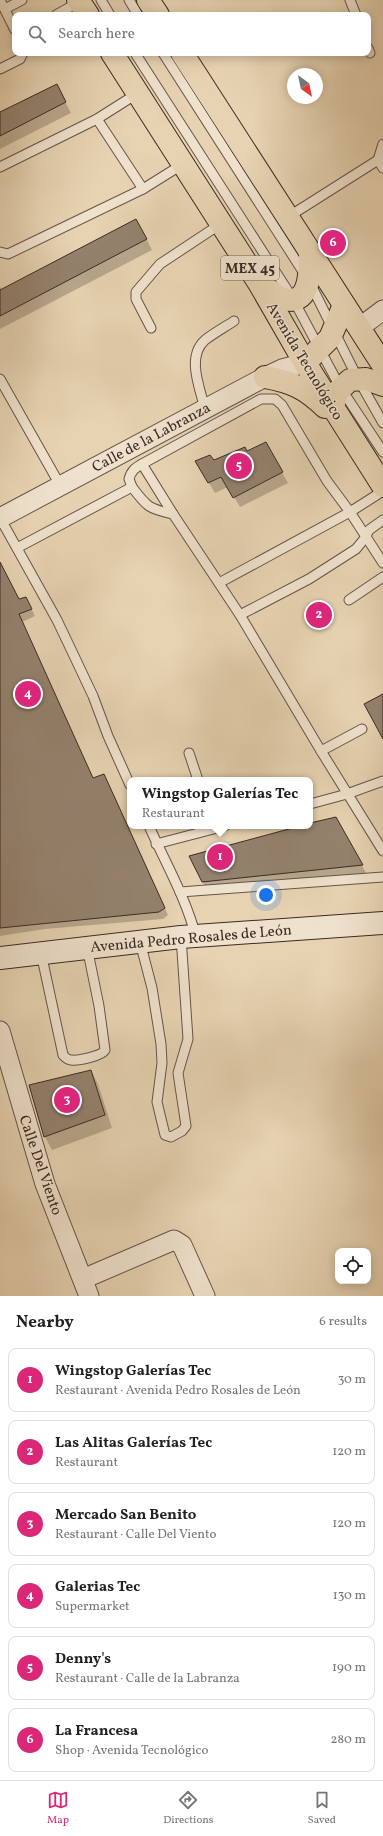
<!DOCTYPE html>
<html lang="en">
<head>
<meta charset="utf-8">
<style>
	body { margin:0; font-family:Vollkorn,serif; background:#f2f2f2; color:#222 }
	.controls { position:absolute; right:12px; bottom:12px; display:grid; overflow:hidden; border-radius:8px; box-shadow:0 2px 10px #0003 }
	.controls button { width:36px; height:36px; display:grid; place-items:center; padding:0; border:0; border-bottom:1px solid #e0e0e0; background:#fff; color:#222; font:20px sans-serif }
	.compass { position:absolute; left:287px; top:68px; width:36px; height:36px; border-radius:50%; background:#fff; box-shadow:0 2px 10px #0003; rotate:147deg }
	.you { position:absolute; left:266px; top:895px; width:14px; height:14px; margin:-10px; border:3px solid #fff; border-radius:50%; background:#1a73e8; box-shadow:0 0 0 6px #1a73e833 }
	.badge { display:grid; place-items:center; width:26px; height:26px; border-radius:50%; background:#db2777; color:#fff; font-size:13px; font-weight:700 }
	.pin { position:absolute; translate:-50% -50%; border:2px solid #fff; box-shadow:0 1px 4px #0006 }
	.popup { position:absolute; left:127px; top:777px; width:186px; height:52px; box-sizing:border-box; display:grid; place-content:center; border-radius:8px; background:#fff; filter:drop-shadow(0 1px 3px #0005); font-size:13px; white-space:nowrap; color:#767676 }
	.popup b { font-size:15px; color:#222 }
	.popup::after { content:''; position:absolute; left:50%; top:100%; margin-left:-8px; border:8px solid transparent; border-top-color:#fff }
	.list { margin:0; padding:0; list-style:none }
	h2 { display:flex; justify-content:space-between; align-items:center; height:52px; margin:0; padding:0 16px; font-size:17px }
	h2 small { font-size:13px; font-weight:400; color:#767676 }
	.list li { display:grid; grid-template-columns:26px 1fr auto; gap:12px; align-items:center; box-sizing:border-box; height:64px; margin:0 8px 8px; padding:0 8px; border:1px solid #e0e0e0; border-radius:8px }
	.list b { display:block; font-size:15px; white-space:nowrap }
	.list p { margin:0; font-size:13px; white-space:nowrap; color:#767676 }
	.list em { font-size:13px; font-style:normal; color:#767676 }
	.icon { flex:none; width:22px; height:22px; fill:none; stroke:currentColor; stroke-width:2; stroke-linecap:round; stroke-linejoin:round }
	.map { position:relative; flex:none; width:383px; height:1296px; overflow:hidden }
	.search { position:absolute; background:#fff; box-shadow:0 2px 10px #0003; left:12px; right:12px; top:12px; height:44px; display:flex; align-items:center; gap:10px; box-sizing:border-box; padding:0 14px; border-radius:8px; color:#767676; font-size:15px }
	.sheet { height:484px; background:#fff }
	nav { display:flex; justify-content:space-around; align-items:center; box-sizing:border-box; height:56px; border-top:1px solid #e0e0e0; background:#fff; font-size:11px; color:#767676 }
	nav a { display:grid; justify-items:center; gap:2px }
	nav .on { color:#db2777 }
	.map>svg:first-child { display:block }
	.shadow { fill:#0003 }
	.building { fill:#94826e; stroke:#3b2b24 }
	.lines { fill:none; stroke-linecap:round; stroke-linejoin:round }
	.lane-casing { stroke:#665548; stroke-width:11 }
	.street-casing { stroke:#665548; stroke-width:21 }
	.secondary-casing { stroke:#3b2b24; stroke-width:24 }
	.primary-casing { stroke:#3b2b24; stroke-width:24 }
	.lane { stroke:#efe2cd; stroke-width:9 }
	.street { stroke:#efe2cd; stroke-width:19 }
	.secondary { stroke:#efe2cd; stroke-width:22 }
	.primary { stroke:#e7d3b2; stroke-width:22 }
	.labels { text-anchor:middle; stroke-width:3; stroke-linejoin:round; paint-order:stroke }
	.shield { fill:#efe2cd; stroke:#716257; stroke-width:1 }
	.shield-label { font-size:14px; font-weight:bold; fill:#3b2b24 }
	.street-label { font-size:15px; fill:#3b2b24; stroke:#efe2cd }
</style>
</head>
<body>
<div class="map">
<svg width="383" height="1296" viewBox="0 0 383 1296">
	<rect width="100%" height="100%" fill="#e7d3b2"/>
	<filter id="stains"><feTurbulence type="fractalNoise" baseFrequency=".005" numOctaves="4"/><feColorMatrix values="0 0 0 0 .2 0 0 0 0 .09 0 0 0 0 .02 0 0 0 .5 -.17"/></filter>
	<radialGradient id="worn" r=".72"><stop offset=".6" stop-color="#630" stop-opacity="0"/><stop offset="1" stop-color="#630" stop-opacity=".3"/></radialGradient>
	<g class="shadow">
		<polygon points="62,96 71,113 0,149 0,113"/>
		<polygon points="142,230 152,250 0,329 0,287 2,290"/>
		<polygon points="265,443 288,483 240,507 228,487 215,493 202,471 214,461 247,452"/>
		<polygon points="0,564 19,601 30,606 35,616 22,622 93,779 108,783 168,915 163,919 45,929 0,936"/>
		<polygon points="335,818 369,878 210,895 202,881 304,826 310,826 310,824"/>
		<polygon points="91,1071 98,1084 112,1128 52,1150 45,1137"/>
	</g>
	<g class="building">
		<polygon points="57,84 66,102 0,136 0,112"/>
		<polygon points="136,219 147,239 0,316 0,290"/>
		<polygon points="266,442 283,472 233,498 221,477 208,483 195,461 210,455 214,460 245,447 247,451"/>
		<polygon points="0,562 19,599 26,597 32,609 19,614 93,778 104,774 165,908 159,912 0,928"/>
		<polygon points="383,694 383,739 364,704"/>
		<polygon points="336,817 363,865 202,882 189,856 300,826 310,826 310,823"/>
		<polygon points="91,1070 105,1115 44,1137 29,1085"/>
	</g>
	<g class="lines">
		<defs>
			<g id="lane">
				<polyline points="0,0 15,30"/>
				<polyline points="101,0 110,15"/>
				<polyline points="129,0 138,15"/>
				<polyline points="350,0 356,15"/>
				<polyline points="5,9 22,0"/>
				<polyline points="56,15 79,2"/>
				<polyline points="368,48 370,53"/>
				<polyline points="135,53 293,299 340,387 383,452"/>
				<polyline points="163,53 309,281 358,379 383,423"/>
				<polyline points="0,69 20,59 23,53"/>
				<polyline points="97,119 143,189"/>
				<polyline points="383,144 378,160 383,168"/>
				<polyline points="0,167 97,119 138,93"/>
				<polyline points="288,217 378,160"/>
				<polyline points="0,252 8,254 143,189 183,164"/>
				<polyline points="151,328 136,299 136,292 160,264 222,223"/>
				<polyline points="0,379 60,485"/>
				<path d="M205 409C200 388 186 357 205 340 214 333 225 327 234 321"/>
				<polyline points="142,464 173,514 240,615 321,751 383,851"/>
				<path d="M132 487C147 507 149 509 173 514"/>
				<polyline points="0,518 57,620 76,660 93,696 108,736 130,785"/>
				<path d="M17 548 132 487 129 479C131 471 135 468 142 464L261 399H275L282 405 327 481 350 512 383 563"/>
				<polyline points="219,583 350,512 383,491"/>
				<polyline points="349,600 383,577"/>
				<polyline points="240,615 309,579 356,549 365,538 369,530 383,520"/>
				<polyline points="321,751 362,729"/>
				<polyline points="189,753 198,780"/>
				<polyline points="310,804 347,794 383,781"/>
				<path d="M149 826C165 862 186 898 196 937"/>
				<polyline points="156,844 225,826"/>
				<polyline points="180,892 383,877"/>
				<polyline points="140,942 152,988 161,1044 162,1063 157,1102 165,1135 171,1137 182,1131 186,1126 178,1073 188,1039 181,937"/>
				<path d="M41 953 63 1055C65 1057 67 1060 71 1060 78 1061 102 1056 105 1050L99 1006 87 947"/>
			</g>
			<g id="street">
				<polyline points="359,328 383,310"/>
				<polyline points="0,518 265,377 282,369 305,363"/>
				<polyline points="0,1031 45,1184 89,1296"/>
				<polyline points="83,1279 174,1240 182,1245 205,1296"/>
			</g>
			<polyline id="secondary" points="0,958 181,937 383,923"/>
			<g id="primary">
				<polyline points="78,0 88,15"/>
				<polyline points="148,0 158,15"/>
				<polyline points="112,53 259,283 305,363 383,486"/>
				<polyline points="182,53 383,365"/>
				<path d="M260 283C267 288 274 295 281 298 311 309 310 271 310 253"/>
				<polyline points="305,363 330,338 344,305"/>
				<path d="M265 377C292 382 305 388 325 407"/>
				<polyline points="333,407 337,392 350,380 366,379 383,385"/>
			</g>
		</defs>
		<use href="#lane" class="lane-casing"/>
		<use href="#street" class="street-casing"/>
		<use href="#secondary" class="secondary-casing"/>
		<use href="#primary" class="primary-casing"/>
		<use href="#lane" class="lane"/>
		<use href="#street" class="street"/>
		<use href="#secondary" class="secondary"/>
		<use href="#primary" class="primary"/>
	</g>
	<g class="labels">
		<rect class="shield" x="221" y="256" width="58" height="24" rx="3"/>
		<g class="shield-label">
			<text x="250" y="273">MEX 45</text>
		</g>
		<g class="street-label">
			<text transform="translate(305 361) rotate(59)" y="5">Avenida Tecnológico</text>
			<text transform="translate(151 437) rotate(-28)" y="5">Calle de la Labranza</text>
			<text transform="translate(191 938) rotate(-5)" y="5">Avenida Pedro Rosales de León</text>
			<text transform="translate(41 1165) rotate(71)" y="5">Calle Del Viento</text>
		</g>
	</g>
	<rect width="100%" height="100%" filter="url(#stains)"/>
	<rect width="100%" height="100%" fill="url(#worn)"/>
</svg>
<div class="controls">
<button><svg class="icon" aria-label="locate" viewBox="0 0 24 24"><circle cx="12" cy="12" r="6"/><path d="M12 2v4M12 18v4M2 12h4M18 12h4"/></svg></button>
</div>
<svg class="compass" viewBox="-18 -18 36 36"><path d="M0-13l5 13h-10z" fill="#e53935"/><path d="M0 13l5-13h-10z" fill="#767676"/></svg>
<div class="you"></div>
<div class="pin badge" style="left:220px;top:857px">1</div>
<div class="popup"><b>Wingstop Galerías Tec</b>Restaurant</div>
<div class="pin badge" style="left:319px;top:615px">2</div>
<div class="pin badge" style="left:67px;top:1100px">3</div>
<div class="pin badge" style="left:28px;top:694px">4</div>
<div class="pin badge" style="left:239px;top:466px">5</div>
<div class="pin badge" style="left:333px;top:243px">6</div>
<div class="search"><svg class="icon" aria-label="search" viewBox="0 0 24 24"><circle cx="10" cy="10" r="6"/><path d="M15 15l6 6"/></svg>Search here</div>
</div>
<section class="sheet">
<h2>Nearby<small>6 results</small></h2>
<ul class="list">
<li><span class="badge">1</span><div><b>Wingstop Galerías Tec</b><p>Restaurant · Avenida Pedro Rosales de León</p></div><em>30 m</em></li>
<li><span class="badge">2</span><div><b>Las Alitas Galerías Tec</b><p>Restaurant</p></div><em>120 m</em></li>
<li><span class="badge">3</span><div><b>Mercado San Benito</b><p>Restaurant · Calle Del Viento</p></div><em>120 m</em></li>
<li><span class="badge">4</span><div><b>Galerias Tec</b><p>Supermarket</p></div><em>130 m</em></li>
<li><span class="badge">5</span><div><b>Denny's</b><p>Restaurant · Calle de la Labranza</p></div><em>190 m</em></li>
<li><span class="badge">6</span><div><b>La Francesa</b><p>Shop · Avenida Tecnológico</p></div><em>280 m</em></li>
</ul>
</section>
<nav>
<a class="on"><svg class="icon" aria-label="map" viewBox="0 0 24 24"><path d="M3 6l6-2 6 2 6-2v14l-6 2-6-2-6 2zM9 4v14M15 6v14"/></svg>Map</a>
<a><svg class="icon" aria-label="directions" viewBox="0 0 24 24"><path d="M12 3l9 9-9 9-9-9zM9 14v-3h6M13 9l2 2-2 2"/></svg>Directions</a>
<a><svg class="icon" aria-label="saved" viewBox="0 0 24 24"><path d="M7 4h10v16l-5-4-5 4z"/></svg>Saved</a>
</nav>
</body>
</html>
